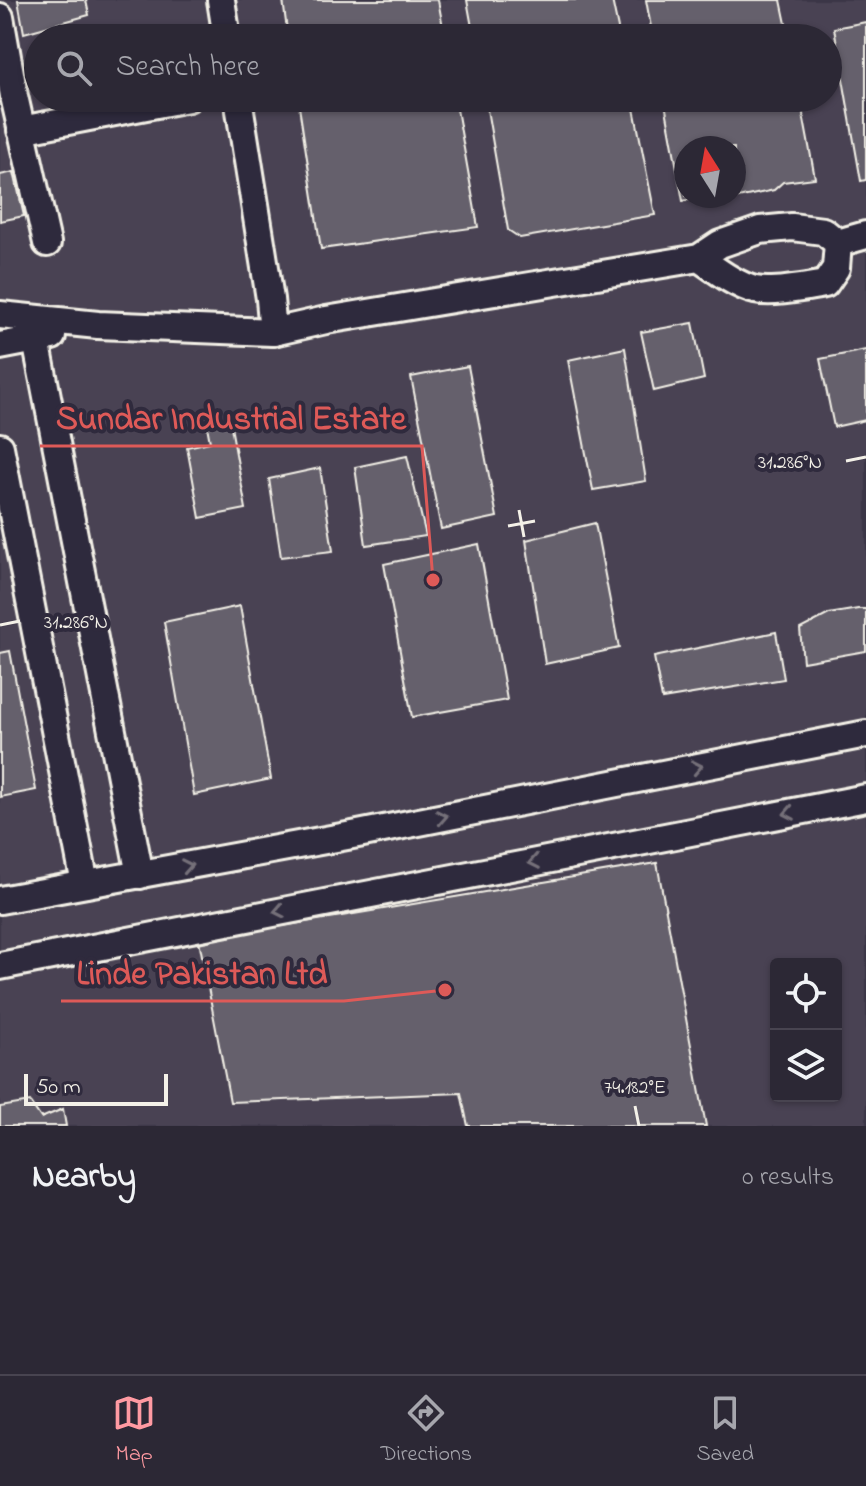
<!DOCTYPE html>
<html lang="en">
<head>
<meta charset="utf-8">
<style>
	body { margin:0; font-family:"Indie Flower",sans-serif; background:#383441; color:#f1f3f6 }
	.controls { position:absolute; right:24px; bottom:24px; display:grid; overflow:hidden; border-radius:8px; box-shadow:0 2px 6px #0004 }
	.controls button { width:72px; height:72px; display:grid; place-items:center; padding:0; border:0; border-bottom:2px solid #484450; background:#2c2835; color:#f1f3f6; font:40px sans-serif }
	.compass { position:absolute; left:674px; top:136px; width:72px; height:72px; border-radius:50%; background:#2c2835; box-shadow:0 2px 6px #0004; rotate:349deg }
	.scale { position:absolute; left:24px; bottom:20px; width:144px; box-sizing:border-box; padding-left:8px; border:4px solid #f4f1e8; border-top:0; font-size:22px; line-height:28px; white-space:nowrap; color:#f4f1e8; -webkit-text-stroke:6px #2f2a3d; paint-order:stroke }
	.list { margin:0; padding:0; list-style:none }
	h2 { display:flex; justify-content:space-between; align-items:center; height:104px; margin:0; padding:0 32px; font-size:34px }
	h2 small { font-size:26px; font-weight:400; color:#a6a6ad }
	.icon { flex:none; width:44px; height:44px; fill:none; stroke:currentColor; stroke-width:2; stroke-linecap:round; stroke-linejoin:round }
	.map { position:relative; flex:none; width:866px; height:1126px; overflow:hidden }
	.search { position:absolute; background:#2c2835; box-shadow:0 2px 6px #0004; left:24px; right:24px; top:24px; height:88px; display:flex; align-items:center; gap:20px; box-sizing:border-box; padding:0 28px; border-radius:44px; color:#a6a6ad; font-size:30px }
	.sheet { height:248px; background:#2c2835 }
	nav { display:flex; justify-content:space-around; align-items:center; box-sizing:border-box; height:112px; border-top:2px solid #484450; background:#2c2835; font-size:22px; color:#a6a6ad }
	nav a { display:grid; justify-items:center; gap:4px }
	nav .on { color:#ff9aa2 }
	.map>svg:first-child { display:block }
	.built { fill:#484352; fill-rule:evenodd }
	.building { fill:#65616c; stroke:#f4f1e8; stroke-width:2 }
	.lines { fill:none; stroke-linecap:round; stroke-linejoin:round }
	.minor-casing { stroke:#f4f1e8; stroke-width:32 }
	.minor { stroke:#2f2a3d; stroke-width:26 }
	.oneway { stroke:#747079 }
	.ticks { fill:none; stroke:#f4f1e8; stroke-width:3 }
	.ticks-label { font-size:20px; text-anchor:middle; fill:#f4f1e8; stroke:#2f2a3d; stroke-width:8; stroke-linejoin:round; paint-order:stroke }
	.leader { fill:none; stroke:#de5a58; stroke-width:3 }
	.callout-dot { fill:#de5a58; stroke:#2f2a3d; stroke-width:3 }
	.callout-label { font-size:34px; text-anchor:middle; font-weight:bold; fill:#de5a58; stroke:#2f2a3d; stroke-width:8; stroke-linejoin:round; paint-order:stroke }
</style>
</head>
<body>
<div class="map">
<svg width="866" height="1126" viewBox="0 0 866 1126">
	<rect width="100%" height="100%" fill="#3b3647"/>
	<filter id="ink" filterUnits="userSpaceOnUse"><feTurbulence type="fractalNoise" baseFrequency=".0125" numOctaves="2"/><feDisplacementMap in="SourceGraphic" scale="16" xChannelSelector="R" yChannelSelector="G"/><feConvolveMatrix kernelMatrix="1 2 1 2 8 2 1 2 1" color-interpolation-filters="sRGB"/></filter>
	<g filter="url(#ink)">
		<path class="built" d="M0 0H866V1126H0ZM38 38H828V98H38ZM686 148H734V196H686ZM776 964H836V1096H776Z"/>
		<g class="building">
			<polygon points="18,0 86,0 89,15 24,33"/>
			<polygon points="283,0 438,0 445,38 288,38"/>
			<polygon points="467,0 612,0 620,38 474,38"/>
			<polygon points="646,0 781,0 789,38 653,38"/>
			<polygon points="866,22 866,180 861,181 834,28"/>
			<polygon points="310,98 455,98 478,227 321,249 298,100"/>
			<polygon points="485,98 632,98 655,215 520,238 508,230"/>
			<polygon points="664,98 800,98 815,178 783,182 774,190 729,200 715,196 734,196 734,148 686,148 686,196 705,196 683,201"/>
			<polygon points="14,172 24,216 0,221 0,175"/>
			<polygon points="693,323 704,379 654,391 641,332"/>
			<polygon points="625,348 646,481 593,490 568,360"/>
			<polygon points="866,350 866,420 834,427 820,359"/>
			<polygon points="468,366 497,517 441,529 411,377"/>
			<polygon points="230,421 246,509 200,518 187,447 210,442 207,426"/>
			<polygon points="407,456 426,536 366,545 355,467"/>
			<polygon points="320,468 333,551 281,557 269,479"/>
			<polygon points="595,523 619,648 545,664 526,540"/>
			<polygon points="479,544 507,700 412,717 384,564"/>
			<polygon points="240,606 271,779 194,795 164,622"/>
			<polygon points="858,609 866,609 866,651 803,662 800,629 829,614"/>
			<polygon points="776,632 784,679 662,699 654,657"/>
			<polygon points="10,651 36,790 0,797 0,653"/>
			<polygon points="657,863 706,1126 468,1126 461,1093 230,1102 199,940"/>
			<polygon points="30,1102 41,1118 63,1109 66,1126 0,1126 0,1107"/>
		</g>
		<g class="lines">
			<defs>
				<g id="minor">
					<polyline points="221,0 227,38"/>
					<polyline points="0,17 14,96 47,243"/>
					<polyline points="238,98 270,299 273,332"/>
					<polyline points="21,130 188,98"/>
					<polyline points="838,243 866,235"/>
					<path d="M0 315 98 325 273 332 326 320 699 258 720 244 760 230 792 227 823 231 838 243 836 268 825 284C806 287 774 294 755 290 735 285 715 269 699 258"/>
					<polyline points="36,340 140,875"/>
					<polyline points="0,346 52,336"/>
					<polyline points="0,447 85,884"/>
					<polyline points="0,900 358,834 866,734"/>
					<polyline points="0,966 866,798"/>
				</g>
			</defs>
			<use href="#minor" class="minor-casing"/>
			<use href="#minor" class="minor"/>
		</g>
		<defs><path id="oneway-chevron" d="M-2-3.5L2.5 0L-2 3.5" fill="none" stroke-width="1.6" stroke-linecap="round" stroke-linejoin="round" transform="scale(2)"/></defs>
		<g class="oneway">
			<use href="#oneway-chevron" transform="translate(697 767) rotate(-11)"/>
			<use href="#oneway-chevron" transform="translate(789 813) rotate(169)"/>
			<use href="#oneway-chevron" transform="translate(442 817) rotate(-11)"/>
			<use href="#oneway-chevron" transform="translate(534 862) rotate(169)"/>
			<use href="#oneway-chevron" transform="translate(187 866) rotate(-11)"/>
			<use href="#oneway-chevron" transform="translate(279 911) rotate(169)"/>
		</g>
	</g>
	<path class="ticks" d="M846 461 866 457M519 510 524 537M508 526 535 521M0 625 20 621M635 1106 639 1126"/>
	<g class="ticks-label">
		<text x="790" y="468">31.286°N</text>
		<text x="76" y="628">31.286°N</text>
		<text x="635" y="1093">74.182°E</text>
	</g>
	<path class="leader" d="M433 580L422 446H40M445 990L344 1001H61"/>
	<g class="callout-dot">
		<circle cx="433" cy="580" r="8"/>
		<circle cx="445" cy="990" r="8"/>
	</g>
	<g class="callout-label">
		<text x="231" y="429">Sundar Industrial Estate</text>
		<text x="202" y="984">Linde Pakistan Ltd</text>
	</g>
</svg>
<div class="controls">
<button><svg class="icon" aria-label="locate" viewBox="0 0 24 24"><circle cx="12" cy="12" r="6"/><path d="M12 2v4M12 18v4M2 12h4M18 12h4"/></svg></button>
<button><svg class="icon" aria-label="layers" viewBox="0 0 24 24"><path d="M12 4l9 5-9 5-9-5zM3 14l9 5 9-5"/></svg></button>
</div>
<svg class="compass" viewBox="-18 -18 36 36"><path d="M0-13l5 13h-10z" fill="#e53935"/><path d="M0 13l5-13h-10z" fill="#a6a6ad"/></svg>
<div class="scale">50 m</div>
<div class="search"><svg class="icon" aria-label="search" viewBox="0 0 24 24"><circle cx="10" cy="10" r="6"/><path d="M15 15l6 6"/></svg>Search here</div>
</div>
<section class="sheet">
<h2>Nearby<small>0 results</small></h2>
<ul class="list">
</ul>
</section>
<nav>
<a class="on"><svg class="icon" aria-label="map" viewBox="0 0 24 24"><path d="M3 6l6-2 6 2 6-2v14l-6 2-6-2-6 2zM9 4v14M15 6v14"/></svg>Map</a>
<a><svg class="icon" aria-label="directions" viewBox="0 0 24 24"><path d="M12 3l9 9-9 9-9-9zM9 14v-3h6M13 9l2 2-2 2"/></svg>Directions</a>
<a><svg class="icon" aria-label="saved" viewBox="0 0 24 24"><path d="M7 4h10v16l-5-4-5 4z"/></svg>Saved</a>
</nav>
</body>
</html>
